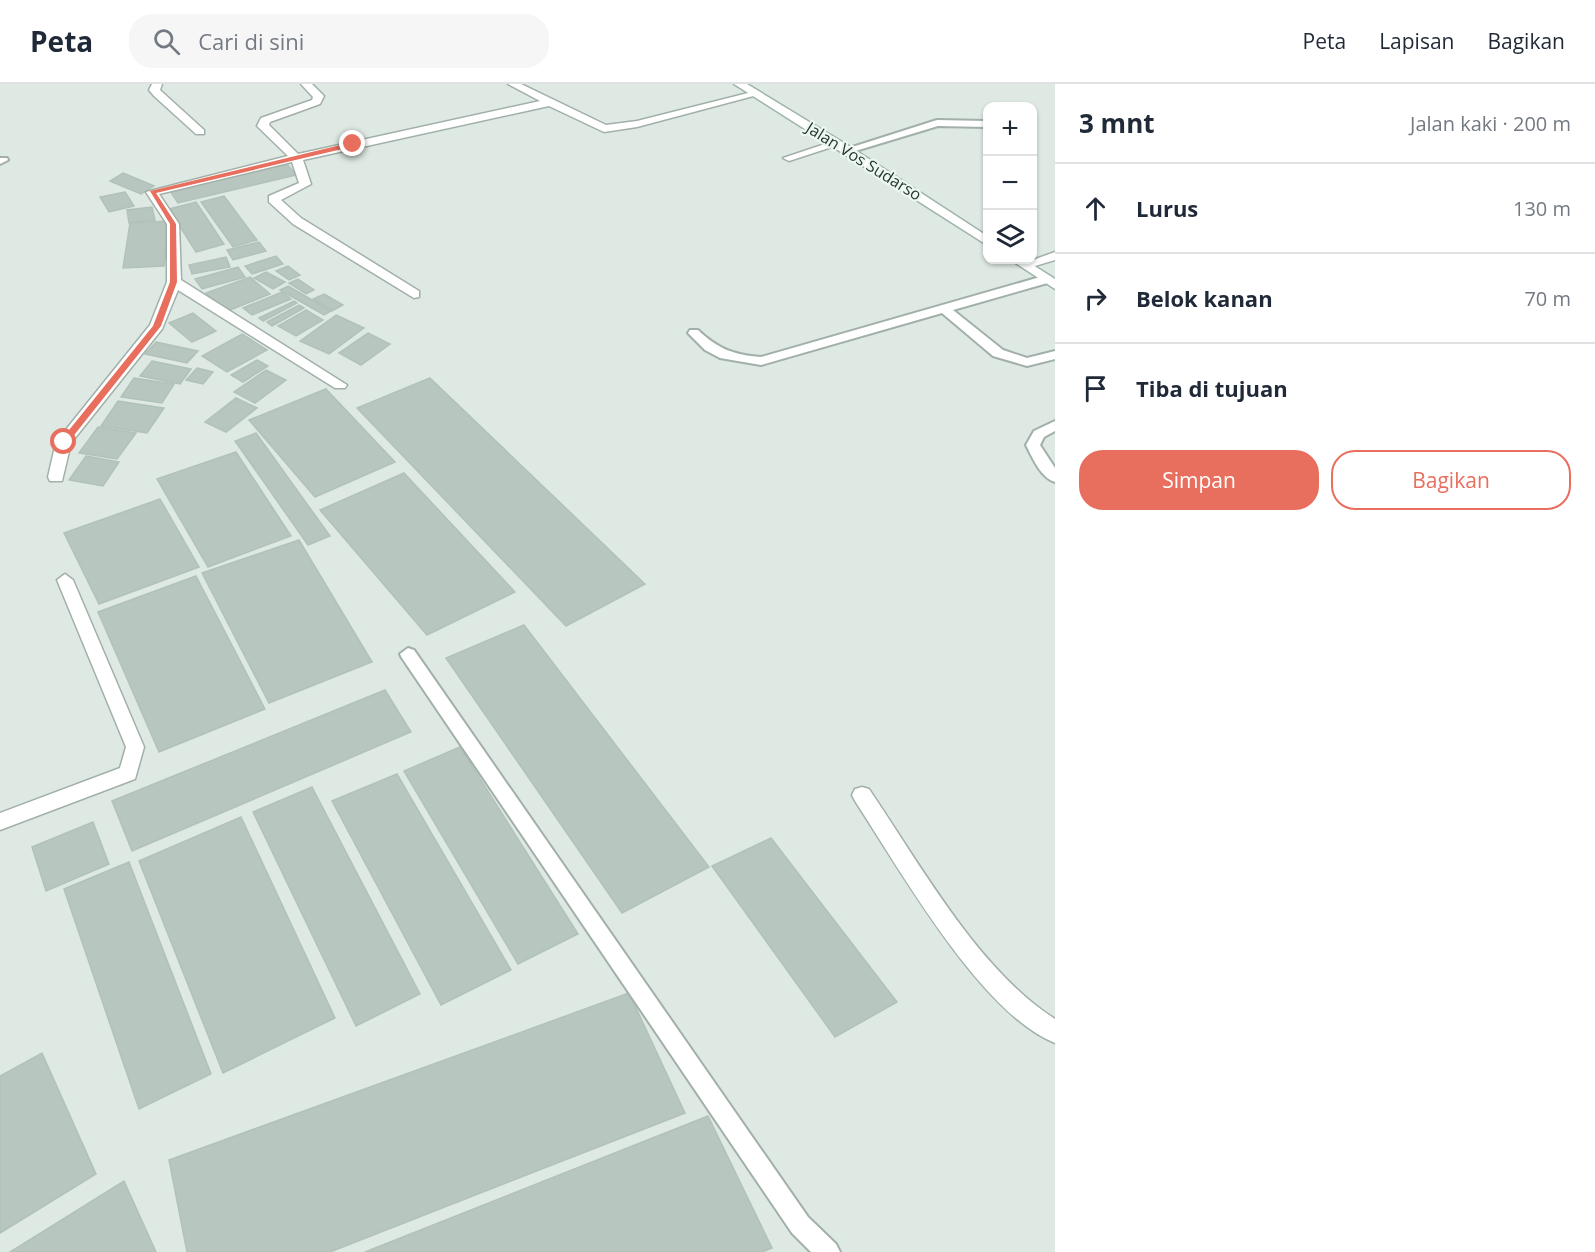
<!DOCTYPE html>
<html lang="id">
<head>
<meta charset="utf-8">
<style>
	body { margin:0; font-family:"Open Sans",sans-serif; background:#f6f6f7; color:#1f2937 }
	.controls { position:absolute; right:18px; top:18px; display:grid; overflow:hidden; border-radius:12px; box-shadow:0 2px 4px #0004 }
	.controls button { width:54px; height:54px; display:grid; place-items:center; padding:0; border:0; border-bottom:2px solid #e0e1e3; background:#fff; color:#1f2937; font:30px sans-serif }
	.stop { position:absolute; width:18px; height:18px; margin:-14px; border:4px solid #e86e5d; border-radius:50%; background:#fff }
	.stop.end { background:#e86e5d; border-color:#fff; box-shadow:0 2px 6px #0008 }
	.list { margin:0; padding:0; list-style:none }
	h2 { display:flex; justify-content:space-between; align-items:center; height:78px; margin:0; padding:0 24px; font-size:26px }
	h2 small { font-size:20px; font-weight:400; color:#747a83 }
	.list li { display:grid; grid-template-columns:39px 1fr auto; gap:18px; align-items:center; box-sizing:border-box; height:90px; padding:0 24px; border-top:2px solid #e0e1e3 }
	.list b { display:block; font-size:22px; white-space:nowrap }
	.list em { font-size:20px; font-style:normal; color:#747a83 }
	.actions { display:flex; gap:12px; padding:18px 24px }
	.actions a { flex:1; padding:14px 0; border:2px solid #e86e5d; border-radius:24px; text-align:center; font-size:21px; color:#e86e5d }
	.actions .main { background:#e86e5d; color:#fff }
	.icon { flex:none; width:33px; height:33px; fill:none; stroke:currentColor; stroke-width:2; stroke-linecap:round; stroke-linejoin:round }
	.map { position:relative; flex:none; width:1055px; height:1168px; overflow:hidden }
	header { display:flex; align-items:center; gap:36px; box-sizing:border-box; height:84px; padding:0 30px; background:#fff; border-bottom:2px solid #e0e1e3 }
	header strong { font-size:28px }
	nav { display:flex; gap:33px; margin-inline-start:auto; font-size:21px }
	.search { width:420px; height:54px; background:#f6f6f7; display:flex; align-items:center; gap:15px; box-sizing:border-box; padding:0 21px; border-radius:24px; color:#747a83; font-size:22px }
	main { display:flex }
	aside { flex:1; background:#fff }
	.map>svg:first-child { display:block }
	.building { fill:#b7c6be; stroke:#b1c2b9; stroke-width:1.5 }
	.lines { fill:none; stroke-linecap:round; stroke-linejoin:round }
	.lane-casing { stroke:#a2b0a9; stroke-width:4 }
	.street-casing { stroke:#a2b0a9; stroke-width:3 }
	.secondary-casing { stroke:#9fb4a9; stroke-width:3 }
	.lane { fill:#fff; fill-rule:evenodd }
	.street { fill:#fff; fill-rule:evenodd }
	.secondary { fill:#fff; fill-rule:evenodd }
	.route { fill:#e86e5d }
	.labels { text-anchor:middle; stroke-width:4.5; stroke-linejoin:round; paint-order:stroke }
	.far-street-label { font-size:16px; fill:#21372e; stroke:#eef6f1 }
</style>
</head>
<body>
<header>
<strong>Peta</strong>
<div class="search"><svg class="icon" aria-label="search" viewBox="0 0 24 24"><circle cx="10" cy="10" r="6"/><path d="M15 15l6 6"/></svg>Cari di sini</div>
<nav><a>Peta</a><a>Lapisan</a><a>Bagikan</a></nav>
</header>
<main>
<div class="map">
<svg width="1055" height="1168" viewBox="0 0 1055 1168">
	<rect width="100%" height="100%" fill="#dee9e3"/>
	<g class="building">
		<polygon points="287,80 296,91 178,119 170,107"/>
		<polygon points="123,89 154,102 141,110 110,97"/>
		<polygon points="125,108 134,122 109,128 100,113"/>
		<polygon points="224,112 257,156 233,163 201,118"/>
		<polygon points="196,118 224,160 196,168 169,125"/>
		<polygon points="152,123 155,136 129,139 127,126"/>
		<polygon points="169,137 164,182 123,184 130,139"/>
		<polygon points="259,158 266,167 233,176 227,166"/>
		<polygon points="276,172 283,180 252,190 245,182"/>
		<polygon points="226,173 230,183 192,190 189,181"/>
		<polygon points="288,182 300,191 289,196 276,187"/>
		<polygon points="238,183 245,193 202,205 195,195"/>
		<polygon points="266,188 285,198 273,205 254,194"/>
		<polygon points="250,193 270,210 225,228 206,209"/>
		<polygon points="298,195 314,206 306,210 289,199"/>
		<polygon points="288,202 331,227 324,231 280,206"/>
		<polygon points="282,208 291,215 252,231 243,224"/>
		<polygon points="324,210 343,221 332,227 313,215"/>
		<polygon points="294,217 297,219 263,237 259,234"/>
		<polygon points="299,221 304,224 272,242 267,238"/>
		<polygon points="306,226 323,236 296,252 278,242"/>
		<polygon points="193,229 216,247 192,258 169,239"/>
		<polygon points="336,231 364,244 329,270 300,257"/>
		<polygon points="368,249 390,260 361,281 339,269"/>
		<polygon points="242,250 267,266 227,288 202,272"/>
		<polygon points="156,258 198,267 187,279 145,270"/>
		<polygon points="257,276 268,282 243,298 231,291"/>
		<polygon points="152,277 191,285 180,300 140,292"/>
		<polygon points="197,284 213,288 203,300 186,296"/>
		<polygon points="266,286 286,296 255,319 234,308"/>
		<polygon points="134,294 174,300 162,319 121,313"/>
		<polygon points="430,294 645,500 566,542 357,324"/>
		<polygon points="326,305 395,378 315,413 249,336"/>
		<polygon points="236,314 257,324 226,348 205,338"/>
		<polygon points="118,317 164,324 147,349 101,342"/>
		<polygon points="98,343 136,349 117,375 79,369"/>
		<polygon points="256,349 330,452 308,461 235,357"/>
		<polygon points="236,368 291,452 208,483 157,395"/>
		<polygon points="86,372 119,378 103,402 69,396"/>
		<polygon points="404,389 515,508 427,551 320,426"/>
		<polygon points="160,415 199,483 99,520 64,449"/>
		<polygon points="299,456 372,578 269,619 202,489"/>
		<polygon points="196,492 265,625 159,668 98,528"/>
		<polygon points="524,541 709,783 622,829 446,574"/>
		<polygon points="385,606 411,648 132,767 112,717"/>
		<polygon points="460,663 578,850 518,880 404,687"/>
		<polygon points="397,690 511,886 441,921 332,717"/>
		<polygon points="312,703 420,910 356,942 253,728"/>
		<polygon points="241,733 335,934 223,989 139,777"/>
		<polygon points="93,738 109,780 46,807 32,763"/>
		<polygon points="771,754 897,918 835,953 712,782"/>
		<polygon points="129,778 211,990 139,1025 64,805"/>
		<polygon points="629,909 685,1029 330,1168 187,1168 169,1076"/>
		<polygon points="42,969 96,1090 0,1149 0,992"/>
		<polygon points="708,1032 772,1164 762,1168 365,1168"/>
		<polygon points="124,1097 156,1168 10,1168"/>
	</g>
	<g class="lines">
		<defs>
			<g id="lane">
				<polygon points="937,36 987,37 987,43 938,42 852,68 843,66"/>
				<polygon points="0,74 7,74 8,76 0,80"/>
				<path d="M1047 191 1053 195 1051 198 953 226 1003 266 1027 274 1055 267V275L1027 282 993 272 942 229 761 281 720 274 705 266 688 249 690 246H698C718 265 734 271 761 273Z"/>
				<path d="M1055 337V347L1044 353 1040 361 1055 384V398C1041 394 1032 373 1026 361L1034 347Z"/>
				<polygon points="408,564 414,566 808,1133 836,1160 840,1168 811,1168 792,1149 402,574 400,570"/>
			</g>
			<g id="street">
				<polygon points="152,0 162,0 160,6 204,46 204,50 196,50 154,12 149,6"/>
				<polygon points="301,0 312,0 324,12 320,20 270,38 269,41 298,70 540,17 508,0 521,0 606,41 637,37 756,7 761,10 637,43 604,48 549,22 303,76 311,100 281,116 301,134 419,207 419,213 414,214 293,140 269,118 269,112 299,99 292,78 159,110 179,140 181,196 347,301 345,304 335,304 178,206 162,245 71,359 62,397 50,397 48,393 56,358 150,241 167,198 167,140 146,108 288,72 257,42 261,34 312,16 313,13"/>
				<polygon points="834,57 844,59 789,77 783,74"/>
				<polygon points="1055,168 1055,176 1025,185 1019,181"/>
				<polygon points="65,490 73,496 144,663 135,695 0,746 0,729 120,684 126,663 57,496"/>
				<path d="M862 703 869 705C920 780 978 886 1055 935V959C981 930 899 784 855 717L852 711 855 705Z"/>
			</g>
			<g id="secondary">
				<polygon points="734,0 747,0 852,64 987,152 987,161"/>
				<polygon points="1011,176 1025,176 1055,195 1055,205"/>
			</g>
		</defs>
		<use href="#lane" class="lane-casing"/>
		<use href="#street" class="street-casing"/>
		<use href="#secondary" class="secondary-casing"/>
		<use href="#lane" class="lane"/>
		<use href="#street" class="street"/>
		<use href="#secondary" class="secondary"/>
	</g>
	<polygon class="route" points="353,58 355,62 156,109 176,140 177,198 161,242 67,360 61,360 61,356 153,242 170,198 170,140 150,107"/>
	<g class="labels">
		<g class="far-street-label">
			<text transform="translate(864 77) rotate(32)" y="6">Jalan Vos Sudarso</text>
		</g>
	</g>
</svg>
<div class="controls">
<button>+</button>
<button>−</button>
<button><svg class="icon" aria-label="layers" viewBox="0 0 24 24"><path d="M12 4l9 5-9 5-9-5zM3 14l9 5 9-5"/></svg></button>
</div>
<div class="stop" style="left:64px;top:358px"></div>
<div class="stop end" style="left:353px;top:60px"></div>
</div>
<aside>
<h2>3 mnt<small>Jalan kaki · 200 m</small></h2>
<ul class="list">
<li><svg class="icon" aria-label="ahead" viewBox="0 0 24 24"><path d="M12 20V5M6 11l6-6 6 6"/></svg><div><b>Lurus</b></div><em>130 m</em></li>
<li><svg class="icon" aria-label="right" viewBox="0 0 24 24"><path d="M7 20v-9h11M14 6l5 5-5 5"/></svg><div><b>Belok kanan</b></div><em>70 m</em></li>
<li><svg class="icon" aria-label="arrive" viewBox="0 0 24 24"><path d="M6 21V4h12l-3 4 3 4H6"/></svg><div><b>Tiba di tujuan</b></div></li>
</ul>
<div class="actions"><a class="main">Simpan</a><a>Bagikan</a></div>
</aside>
</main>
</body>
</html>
